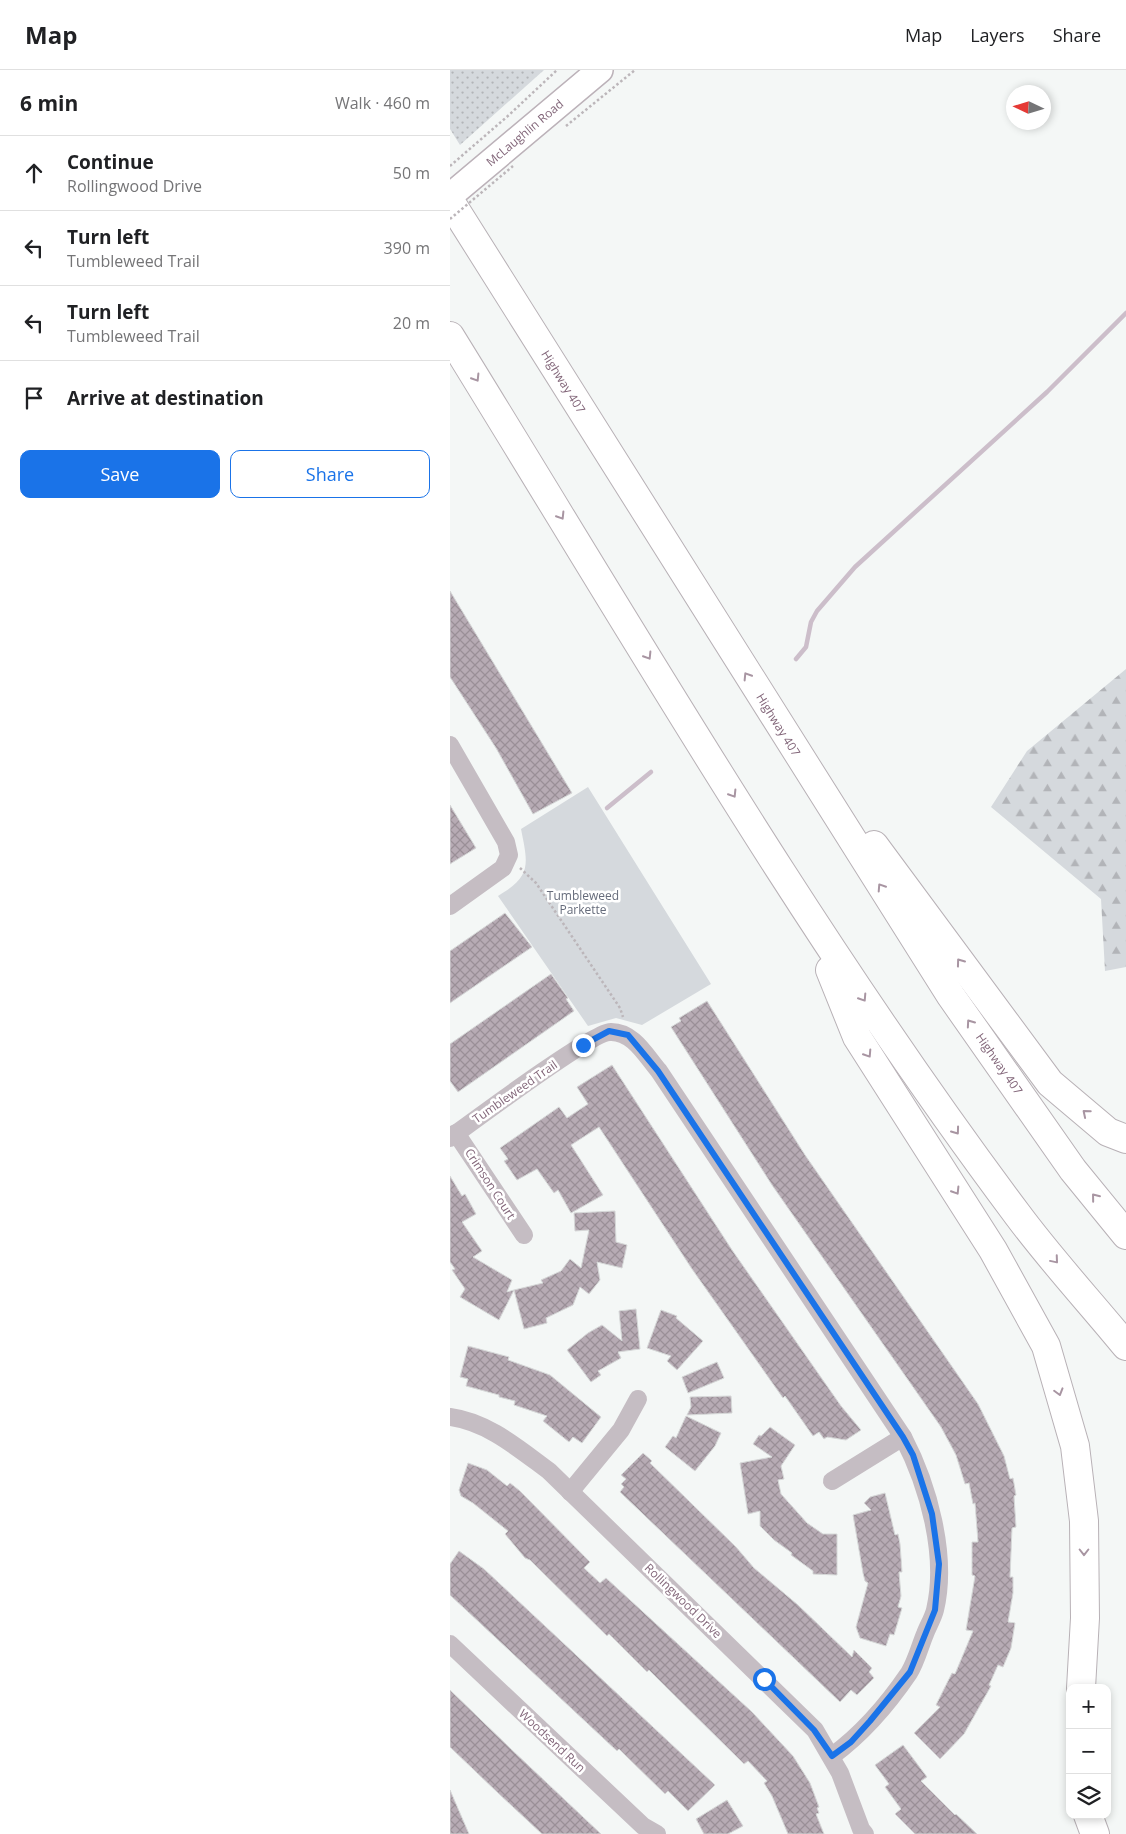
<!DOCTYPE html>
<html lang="en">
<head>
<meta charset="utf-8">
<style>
	body { margin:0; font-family:"Open Sans",sans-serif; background:#f6f6f6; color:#202124 }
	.controls { position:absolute; right:15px; bottom:15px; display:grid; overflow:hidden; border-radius:10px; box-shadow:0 2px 8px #0003 }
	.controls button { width:45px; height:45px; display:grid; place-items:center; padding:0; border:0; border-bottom:1px solid #e0e0e0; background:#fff; color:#202124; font:25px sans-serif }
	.compass { position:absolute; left:556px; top:15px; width:45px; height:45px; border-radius:50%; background:#fff; box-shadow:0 2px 8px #0003; rotate:274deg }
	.stop { position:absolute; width:15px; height:15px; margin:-11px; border:4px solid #1a73e8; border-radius:50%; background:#fff }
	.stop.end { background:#1a73e8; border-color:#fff; box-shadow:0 1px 5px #0008 }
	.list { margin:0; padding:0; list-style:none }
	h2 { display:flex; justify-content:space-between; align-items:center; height:65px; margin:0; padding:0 20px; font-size:21px }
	h2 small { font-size:16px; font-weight:400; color:#757577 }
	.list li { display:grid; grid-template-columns:32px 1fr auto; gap:15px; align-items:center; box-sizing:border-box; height:75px; padding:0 20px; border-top:1px solid #e0e0e0 }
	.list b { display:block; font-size:19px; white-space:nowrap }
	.list p { margin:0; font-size:16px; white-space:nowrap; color:#757577 }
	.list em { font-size:16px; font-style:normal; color:#757577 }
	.actions { display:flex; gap:10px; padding:15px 20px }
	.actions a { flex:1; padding:11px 0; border:1px solid #1a73e8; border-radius:10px; text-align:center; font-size:18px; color:#1a73e8 }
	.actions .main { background:#1a73e8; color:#fff }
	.icon { flex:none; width:28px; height:28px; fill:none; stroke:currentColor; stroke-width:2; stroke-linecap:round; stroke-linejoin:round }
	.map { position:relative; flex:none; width:676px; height:1764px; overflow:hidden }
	header { display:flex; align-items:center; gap:30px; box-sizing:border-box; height:70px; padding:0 25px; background:#fff; border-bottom:1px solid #e0e0e0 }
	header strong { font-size:24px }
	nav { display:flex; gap:28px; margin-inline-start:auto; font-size:18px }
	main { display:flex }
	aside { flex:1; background:#fff }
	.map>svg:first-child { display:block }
	.grass { fill:url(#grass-dots) }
	.forest { fill:url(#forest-firs) }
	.park { fill:#d5d9dd }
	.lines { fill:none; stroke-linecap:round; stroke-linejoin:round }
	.stream { stroke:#ccbeca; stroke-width:4.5 }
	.building { fill:url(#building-cross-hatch); stroke:#d6d8d8 }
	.secondary-casing { stroke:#bcb2b9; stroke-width:28 }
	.highway-casing { stroke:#b8b1b6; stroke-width:30 }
	.path { stroke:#bcb6ba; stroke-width:2.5; stroke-dasharray:2.5 2.5; stroke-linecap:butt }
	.street { stroke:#c5bdc3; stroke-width:18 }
	.secondary { stroke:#fff; stroke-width:25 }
	.highway { stroke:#fff; stroke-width:28 }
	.path-bridge { stroke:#bcb6ba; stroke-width:2.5; stroke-dasharray:2.5 2.5; stroke-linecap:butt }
	.oneway { stroke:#a895a2 }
	.route { stroke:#1a73e8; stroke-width:6 }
	.labels { text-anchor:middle; stroke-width:5; stroke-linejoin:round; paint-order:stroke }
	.street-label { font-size:12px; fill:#83677a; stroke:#fff }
	.park-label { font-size:12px; fill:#666c7b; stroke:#fff }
</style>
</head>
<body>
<header>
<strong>Map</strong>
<nav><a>Map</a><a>Layers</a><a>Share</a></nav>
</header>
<main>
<aside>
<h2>6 min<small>Walk · 460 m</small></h2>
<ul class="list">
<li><svg class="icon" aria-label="ahead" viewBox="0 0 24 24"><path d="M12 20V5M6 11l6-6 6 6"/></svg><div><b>Continue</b><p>Rollingwood Drive</p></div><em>50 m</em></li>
<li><svg class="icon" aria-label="left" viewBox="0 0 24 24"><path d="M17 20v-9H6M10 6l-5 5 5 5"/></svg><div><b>Turn left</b><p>Tumbleweed Trail</p></div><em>390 m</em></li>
<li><svg class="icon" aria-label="left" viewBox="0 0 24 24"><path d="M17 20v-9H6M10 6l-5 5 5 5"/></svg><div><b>Turn left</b><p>Tumbleweed Trail</p></div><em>20 m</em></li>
<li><svg class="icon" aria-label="arrive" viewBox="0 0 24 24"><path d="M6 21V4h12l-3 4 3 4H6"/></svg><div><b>Arrive at destination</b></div></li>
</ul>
<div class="actions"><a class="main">Save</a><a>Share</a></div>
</aside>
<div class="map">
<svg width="676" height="1764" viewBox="0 0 676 1764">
	<defs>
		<pattern id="grass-dots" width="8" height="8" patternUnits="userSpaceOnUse" patternTransform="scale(1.25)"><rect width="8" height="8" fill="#d5d9dd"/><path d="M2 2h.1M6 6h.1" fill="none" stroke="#b2b4b8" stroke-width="1.8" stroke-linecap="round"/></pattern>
		<pattern id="forest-firs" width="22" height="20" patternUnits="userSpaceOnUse" patternTransform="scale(1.25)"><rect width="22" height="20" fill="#d5d9dd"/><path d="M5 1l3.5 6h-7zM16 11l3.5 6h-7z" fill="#b2b4b8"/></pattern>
		<pattern id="building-cross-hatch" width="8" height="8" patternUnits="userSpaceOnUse" patternTransform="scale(1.25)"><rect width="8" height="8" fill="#b7abb4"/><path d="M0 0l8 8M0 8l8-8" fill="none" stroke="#9a8f97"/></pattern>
	</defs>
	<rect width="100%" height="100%" fill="#f4f7f6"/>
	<polygon class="grass" points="0,0 94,0 10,75 0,59"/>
	<polygon class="forest" points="676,599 676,897 655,901 651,829 541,737 577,681"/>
	<path class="park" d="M138 717 261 914 192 955 166 948 138 956 48 826C82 806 78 794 71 759Z"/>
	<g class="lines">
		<g class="stream">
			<polyline points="346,589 356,577 361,552 367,541 405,497 597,322 676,243"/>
			<polyline points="157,738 201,702"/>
		</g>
	</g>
	<g class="building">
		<polygon points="0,521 122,723 83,744 46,678 0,607"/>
		<polygon points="0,735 26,778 0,794"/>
		<polygon points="55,843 82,877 0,933 0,881"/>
		<polygon points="101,904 118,928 116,929 124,941 8,1022 0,1011 0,974"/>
		<polygon points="257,931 355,1085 528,1334 554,1386 560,1409 563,1408 566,1425 564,1426 566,1457 562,1458 560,1507 563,1507 563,1523 558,1552 565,1553 561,1578 553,1597 548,1595 539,1615 541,1616 514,1664 490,1689 464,1663 490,1637 486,1635 502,1603 505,1604 523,1561 516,1560 525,1506 522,1505 522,1472 528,1472 525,1433 523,1434 519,1413 515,1414 506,1385 491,1357 322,1115 221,957 231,951 229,948"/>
		<polygon points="162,995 282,1180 391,1336 411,1360 396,1370 377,1367 374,1369 369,1362 363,1366 335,1326 333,1328 242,1199 149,1057 121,1075 153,1125 121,1143 108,1120 104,1123 87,1099 67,1110 54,1091 58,1089 50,1078 109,1037 117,1048 138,1034 127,1017"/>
		<polygon points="0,1106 12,1126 15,1124 26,1144 12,1152 32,1181 23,1187 62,1210 57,1222 64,1220 49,1250 10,1227 15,1219 2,1200 5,1199 0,1192"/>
		<polygon points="165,1141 166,1172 177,1175 172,1198 147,1192 150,1210 139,1224 130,1217 123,1235 96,1248 97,1253 74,1259 64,1220 93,1213 91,1210 111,1201 120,1189 131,1198 139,1160 125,1161 124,1143"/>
		<polygon points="186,1239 190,1279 168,1282 171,1288 148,1301 151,1305 141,1312 117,1280 138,1263 152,1255 172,1271 169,1241"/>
		<polygon points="211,1240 227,1246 226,1248 253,1271 227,1300 217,1291 221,1286 197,1278"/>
		<polygon points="18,1276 59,1287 58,1290 100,1305 151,1347 132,1373 123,1367 119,1372 93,1351 97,1346 64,1335 65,1331 49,1327 49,1325 16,1316 18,1309 10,1307"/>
		<polygon points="267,1292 274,1308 238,1323 232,1307"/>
		<polygon points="281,1326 282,1343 237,1345 241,1337 240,1327"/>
		<polygon points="236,1346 271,1363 265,1376 245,1401 215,1377 223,1366 226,1368"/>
		<polygon points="320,1357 345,1375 331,1396 334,1409 328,1410 331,1424 357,1453 373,1464 387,1464 387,1505 363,1504 363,1501 341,1485 342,1483 324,1470 310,1456 310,1441 298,1444 290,1393 322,1387 303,1374 309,1365 311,1366"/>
		<polygon points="193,1383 202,1391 200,1393 286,1477 304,1498 348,1535 402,1587 404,1580 422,1598 419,1602 424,1608 407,1625 401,1620 390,1632 170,1422 174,1417 171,1414 176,1409 171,1405"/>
		<polygon points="18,1393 37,1400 57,1416 60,1413 70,1421 140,1492 134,1498 150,1513 156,1508 302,1642 343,1686 360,1713 369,1737 367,1738 369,1743 366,1744 374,1764 338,1764 322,1726 314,1713 317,1711 298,1691 294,1694 199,1600 197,1602 159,1564 157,1566 80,1490 75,1488 55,1464 58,1461 23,1433 11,1426 9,1420"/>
		<polygon points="435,1423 445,1465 448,1464 450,1474 452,1502 449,1502 451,1526 448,1537 452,1538 444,1565 440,1564 436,1576 410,1568 406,1557 418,1513 415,1511 413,1503 403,1445 421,1440 414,1433 420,1427"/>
		<polygon points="9,1481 34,1499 265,1715 238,1741 218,1721 215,1724 169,1679 167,1681 0,1525 0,1494"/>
		<polygon points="0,1620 62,1680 151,1764 92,1764 47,1722 0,1677"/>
		<polygon points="453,1675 477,1707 471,1711 505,1745 506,1744 527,1764 465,1764 445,1744 451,1739 435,1717 439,1714 425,1695"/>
		<polygon points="0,1720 19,1764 0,1764"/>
		<polygon points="277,1730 293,1756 278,1764 254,1764 246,1749"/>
	</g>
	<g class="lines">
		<defs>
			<polyline id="secondary" points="0,126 150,0"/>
			<g id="highway">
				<polyline points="0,131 501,926 623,1100 676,1165"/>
				<path d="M0 266C183 562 358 865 567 1144 601 1190 640 1232 676 1276"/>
				<polyline points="424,775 600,1013 658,1062 676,1069"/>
				<polyline points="380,900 407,967 543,1180 596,1276 625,1376 634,1451 635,1548 631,1618"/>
				<polyline points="638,1745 645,1764"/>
			</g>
		</defs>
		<use href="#secondary" class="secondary-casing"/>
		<use href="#highway" class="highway-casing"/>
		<g class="path">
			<polyline points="116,56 185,0"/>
			<polyline points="0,96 59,45 107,0"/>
			<polyline points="70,798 86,813 170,938 173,947"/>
		</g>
		<g class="street">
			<polyline points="0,675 56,772 59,785 53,798 0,836"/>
			<polyline points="6,1063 74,1165"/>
			<path d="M0 1068C22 1052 143 962 160 962 183 961 196 986 209 1001L453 1367C478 1415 498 1485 485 1540 483 1548 478 1556 475 1564 470 1576 466 1592 459 1603 438 1634 412 1664 382 1686"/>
			<path d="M0 1347C38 1352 69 1379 99 1401L365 1660 390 1703 411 1759 415 1764"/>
			<polyline points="382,1411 453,1367"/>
			<polyline points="120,1422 171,1360 188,1329"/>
			<polyline points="0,1574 193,1756 207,1764"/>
		</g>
		<use href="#secondary" class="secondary"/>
		<use href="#highway" class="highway"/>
		<polyline class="path-bridge" points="0,149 63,96"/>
	</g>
	<defs><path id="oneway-chevron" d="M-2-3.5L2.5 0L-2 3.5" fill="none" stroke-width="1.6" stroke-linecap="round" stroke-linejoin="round" transform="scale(1.25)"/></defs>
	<g class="oneway">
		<use href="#oneway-chevron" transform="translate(26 308) rotate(58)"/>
		<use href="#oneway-chevron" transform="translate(111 446) rotate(58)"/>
		<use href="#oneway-chevron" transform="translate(198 586) rotate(58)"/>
		<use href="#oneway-chevron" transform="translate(297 606) rotate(-122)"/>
		<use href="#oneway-chevron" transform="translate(283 724) rotate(58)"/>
		<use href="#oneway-chevron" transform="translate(431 817) rotate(-123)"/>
		<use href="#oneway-chevron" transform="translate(510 892) rotate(-126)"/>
		<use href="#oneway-chevron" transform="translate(413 928) rotate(57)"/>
		<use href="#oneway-chevron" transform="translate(520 953) rotate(-125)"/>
		<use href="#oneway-chevron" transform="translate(418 984) rotate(57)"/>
		<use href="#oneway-chevron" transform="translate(636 1043) rotate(-140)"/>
		<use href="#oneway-chevron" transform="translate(506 1061) rotate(54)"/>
		<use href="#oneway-chevron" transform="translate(506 1121) rotate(58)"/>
		<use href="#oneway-chevron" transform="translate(645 1127) rotate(-129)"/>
		<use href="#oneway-chevron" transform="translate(605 1190) rotate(50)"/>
		<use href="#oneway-chevron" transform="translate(609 1322) rotate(74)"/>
		<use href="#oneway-chevron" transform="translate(634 1482) rotate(90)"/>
	</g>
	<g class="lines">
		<polyline class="route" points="133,975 159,961 178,965 208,1001 453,1367 463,1385 482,1444 489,1494 485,1540 460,1602 420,1651 401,1672 382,1686 364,1660 314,1609"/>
	</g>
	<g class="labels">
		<g class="street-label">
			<text transform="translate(75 63) rotate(-40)" y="4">McLaughlin Road</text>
			<text transform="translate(113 312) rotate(58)" y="4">Highway 407</text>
			<text transform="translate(328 655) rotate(58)" y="4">Highway 407</text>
			<text transform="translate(549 994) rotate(55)" y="4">Highway 407</text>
			<text transform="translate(65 1022) rotate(-35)" y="4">Tumbleweed Trail</text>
			<text transform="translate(40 1114) rotate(57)" y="4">Crimson Court</text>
			<text transform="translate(233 1531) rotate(44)" y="4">Rollingwood Drive</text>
			<text transform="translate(102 1671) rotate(43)" y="4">Woodsend Run</text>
		</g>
		<g class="park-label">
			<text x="133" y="830">Tumbleweed<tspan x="133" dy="14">Parkette</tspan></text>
		</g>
	</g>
</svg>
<div class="controls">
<button>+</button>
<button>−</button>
<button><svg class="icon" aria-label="layers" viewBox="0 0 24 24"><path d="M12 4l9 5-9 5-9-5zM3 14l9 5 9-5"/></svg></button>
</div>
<svg class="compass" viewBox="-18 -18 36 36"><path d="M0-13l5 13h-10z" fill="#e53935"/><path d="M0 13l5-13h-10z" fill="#757577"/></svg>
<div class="stop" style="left:314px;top:1609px"></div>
<div class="stop end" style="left:133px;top:975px"></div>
</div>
</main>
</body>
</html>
